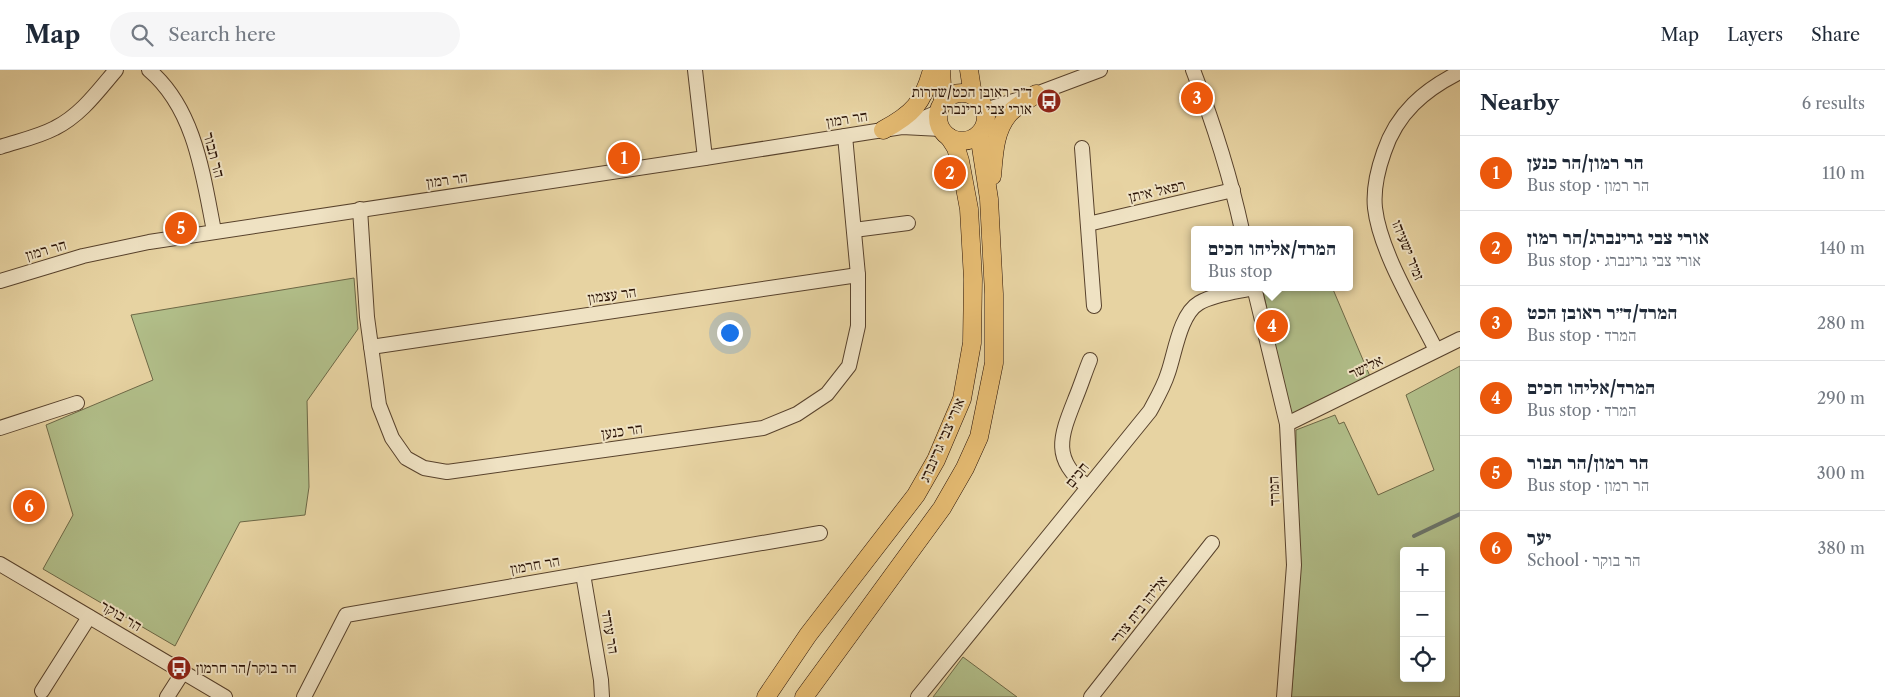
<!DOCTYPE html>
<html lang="en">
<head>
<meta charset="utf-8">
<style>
	body { margin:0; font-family:"Libre Caslon Text","Frank Ruhl Libre",serif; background:#f6f6f7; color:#1f2937 }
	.controls { position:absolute; right:15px; bottom:15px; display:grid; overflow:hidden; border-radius:5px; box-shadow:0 2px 12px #0003 }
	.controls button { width:45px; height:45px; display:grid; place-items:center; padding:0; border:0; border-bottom:1px solid #e0e1e3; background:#fff; color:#1f2937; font:25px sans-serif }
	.you { position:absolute; left:729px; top:262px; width:18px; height:18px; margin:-12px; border:4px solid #fff; border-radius:50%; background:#1a73e8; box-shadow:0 0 0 8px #1a73e833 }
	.badge { display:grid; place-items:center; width:32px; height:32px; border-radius:50%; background:#ea580c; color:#fff; font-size:16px; font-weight:700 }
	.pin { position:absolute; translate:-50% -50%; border:2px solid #fff; box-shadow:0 1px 5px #0006 }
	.popup { position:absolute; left:1191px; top:156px; width:162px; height:65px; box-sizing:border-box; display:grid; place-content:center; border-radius:5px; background:#fff; filter:drop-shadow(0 1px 4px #0005); font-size:16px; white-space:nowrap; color:#747a83 }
	.popup b { font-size:19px; color:#1f2937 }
	.popup::after { content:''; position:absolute; left:50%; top:100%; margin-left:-10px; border:10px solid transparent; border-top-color:#fff }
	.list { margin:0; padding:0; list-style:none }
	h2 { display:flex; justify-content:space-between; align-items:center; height:65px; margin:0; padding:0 20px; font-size:21px }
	h2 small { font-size:16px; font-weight:400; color:#747a83 }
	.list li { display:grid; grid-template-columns:32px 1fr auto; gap:15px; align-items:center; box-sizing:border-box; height:75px; padding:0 20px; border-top:1px solid #e0e1e3 }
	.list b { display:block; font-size:19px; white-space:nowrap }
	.list p { margin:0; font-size:16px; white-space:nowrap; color:#747a83 }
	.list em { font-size:16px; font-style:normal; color:#747a83 }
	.icon { flex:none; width:28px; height:28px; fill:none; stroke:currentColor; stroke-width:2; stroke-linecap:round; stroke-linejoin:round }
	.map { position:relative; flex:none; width:1460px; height:627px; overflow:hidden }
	header { display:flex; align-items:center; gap:30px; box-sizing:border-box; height:70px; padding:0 25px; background:#fff; border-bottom:1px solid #e0e1e3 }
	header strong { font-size:24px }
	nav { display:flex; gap:28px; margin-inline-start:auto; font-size:18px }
	.search { width:350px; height:45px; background:#f6f6f7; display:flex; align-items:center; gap:12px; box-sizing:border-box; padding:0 18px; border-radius:28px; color:#747a83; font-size:19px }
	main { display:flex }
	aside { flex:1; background:#fff }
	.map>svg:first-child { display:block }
	.green { fill:#b1be89; stroke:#6d6846; fill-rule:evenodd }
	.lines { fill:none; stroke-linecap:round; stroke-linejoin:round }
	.stream { stroke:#6c7469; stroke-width:4 }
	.minor-casing { stroke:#58422c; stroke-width:16 }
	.major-casing { stroke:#291104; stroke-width:19 }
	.minor { stroke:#efe2c3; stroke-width:14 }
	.major { stroke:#e4ba71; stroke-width:18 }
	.labels { text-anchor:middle; stroke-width:4; stroke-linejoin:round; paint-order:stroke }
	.poi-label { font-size:15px; fill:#291104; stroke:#efe2c3; text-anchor:end }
	.street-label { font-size:15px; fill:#291104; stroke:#efe2c3 }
</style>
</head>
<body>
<header>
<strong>Map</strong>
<div class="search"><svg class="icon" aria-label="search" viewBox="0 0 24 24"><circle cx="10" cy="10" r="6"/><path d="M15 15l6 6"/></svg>Search here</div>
<nav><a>Map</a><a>Layers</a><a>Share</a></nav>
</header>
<main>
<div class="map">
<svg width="1460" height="627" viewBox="0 0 1460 627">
	<rect width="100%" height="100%" fill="#e7d3a2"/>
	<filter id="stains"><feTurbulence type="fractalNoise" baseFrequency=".004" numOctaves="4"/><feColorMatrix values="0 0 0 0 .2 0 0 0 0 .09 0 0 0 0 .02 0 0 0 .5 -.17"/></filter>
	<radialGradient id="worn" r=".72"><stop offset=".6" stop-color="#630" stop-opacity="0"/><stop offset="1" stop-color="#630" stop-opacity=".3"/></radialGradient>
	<g class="green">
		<polygon points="354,208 358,259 307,331 309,417 305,445 240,452 175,576 43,499 73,445 46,355 153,310 131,245"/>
		<polygon points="1262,217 1332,217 1372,311 1291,346"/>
		<path d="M1460 296V627H1291L1296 571V360L1335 345 1339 354 1344 352 1378 425 1434 400 1406 325ZM1404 481H1441V608H1404Z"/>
		<polygon points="963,587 1017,627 933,627"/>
	</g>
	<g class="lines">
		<polyline class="stream" points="1414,466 1460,444"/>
		<defs>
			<g id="minor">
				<path d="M149 0C195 39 203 105 214 161"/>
				<polyline points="695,0 705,88"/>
				<path d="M1193 0C1213 52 1230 105 1242 160"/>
				<polyline points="985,40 1036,24 1100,0"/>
				<polyline points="905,56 938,42"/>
				<path d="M0 77C18 71 38 67 55 58 81 45 98 21 116 0"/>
				<polyline points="1082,78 1094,236"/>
				<polyline points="360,139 367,247 379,335 392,368 406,388 424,398 447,402 763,358 797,344 827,324 849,296 858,256 858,205 845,66"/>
				<polyline points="1088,154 1233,120"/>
				<polyline points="854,160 908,153"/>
				<polyline points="0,211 83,186 149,172 705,88 883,60 902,57 941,59"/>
				<polyline points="1254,217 1287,354 1294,495 1284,627"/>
				<polyline points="371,277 858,205"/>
				<path d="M1436 280C1416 240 1380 182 1375 138 1373 119 1378 99 1384 82 1397 43 1424 20 1460 2"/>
				<polyline points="1287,354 1460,269"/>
				<polyline points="0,358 77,333"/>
				<path d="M1088 417C1050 389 1061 365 1076 327 1081 315 1085 302 1090 290"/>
				<polyline points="0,494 225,627"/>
				<polyline points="583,504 601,610 602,627"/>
				<polyline points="42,621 89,547"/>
				<polyline points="167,627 183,602"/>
				<polyline points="304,627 346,545 820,463"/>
				<path d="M918 627 1150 341C1157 328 1164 316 1168 303 1175 283 1180 244 1199 233 1215 224 1236 222 1254 218"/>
				<polyline points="1091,627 1212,473"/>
			</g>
			<g id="major">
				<polyline points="941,0 943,32"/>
				<polyline points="969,0 973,26"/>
				<circle cx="962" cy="47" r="24"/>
				<path d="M883 60C913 44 923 33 932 0"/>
				<path d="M992 106C994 86 994 62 1008 45 1014 37 1028 30 1036 24"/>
				<polyline points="766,627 808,565 916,425 936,390 962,329 972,273 973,209 969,139 960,91 956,78 949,67"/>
				<polyline points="804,627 942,438 965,398 979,367 994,293 994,224 989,129 979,64"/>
			</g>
		</defs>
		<use href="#minor" class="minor-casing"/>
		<use href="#major" class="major-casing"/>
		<use href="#minor" class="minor"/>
		<use href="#major" class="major"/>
	</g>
	<defs>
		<symbol id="bus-disc" viewBox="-11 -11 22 22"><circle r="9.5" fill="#8f2418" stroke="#efe2c3"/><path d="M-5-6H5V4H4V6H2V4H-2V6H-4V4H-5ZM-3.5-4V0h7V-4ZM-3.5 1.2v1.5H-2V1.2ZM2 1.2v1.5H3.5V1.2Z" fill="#fff"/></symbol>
	</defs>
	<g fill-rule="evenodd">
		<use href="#bus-disc" x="1035" y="17" width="28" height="28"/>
		<use href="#bus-disc" x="165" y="584" width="28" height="28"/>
	</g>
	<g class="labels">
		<g class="poi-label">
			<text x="1032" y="27">ד״ר ראובן הכט/שדרות<tspan x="1032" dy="17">אורי צבי גרינברג</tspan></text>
			<text x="196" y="603" text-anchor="start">הר בוקר/הר חרמון</text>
		</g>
		<g class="street-label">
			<text transform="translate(847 49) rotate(-9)" y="5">הר רמון</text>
			<text transform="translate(214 85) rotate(75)" y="5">הר תבור</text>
			<text transform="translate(447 110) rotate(-8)" y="5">הר רמון</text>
			<text transform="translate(1157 121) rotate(-13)" y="5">רפאל איתן</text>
			<text transform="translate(46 180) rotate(-16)" y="5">הר רמון</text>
			<text transform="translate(1408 180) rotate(68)" y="5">זמיר ישעיהו</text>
			<text transform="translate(612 225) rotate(-8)" y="5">הר עצמון</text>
			<text transform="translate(1366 297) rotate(-26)" y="5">אלישר</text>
			<text transform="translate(622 361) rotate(-8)" y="5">הר כנען</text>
			<text transform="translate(942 370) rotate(-66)" y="5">אורי צבי גרינברג</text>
			<text transform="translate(1077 405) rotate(-51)" y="5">חכים</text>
			<text transform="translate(1274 421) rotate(-93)" y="5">המרד</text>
			<text transform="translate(535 495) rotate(-10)" y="5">הר חרמון</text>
			<text transform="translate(1139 540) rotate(-52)" y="5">אליהו בית צורי</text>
			<text transform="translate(121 546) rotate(31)" y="5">הר בוקר</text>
			<text transform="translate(610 562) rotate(80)" y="5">הר עודד</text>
		</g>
	</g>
	<rect width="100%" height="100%" filter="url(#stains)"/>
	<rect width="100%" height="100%" fill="url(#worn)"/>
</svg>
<div class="controls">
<button>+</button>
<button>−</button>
<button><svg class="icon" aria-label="locate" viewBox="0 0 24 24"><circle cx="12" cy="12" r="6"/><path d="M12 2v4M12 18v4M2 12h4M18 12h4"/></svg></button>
</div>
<div class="you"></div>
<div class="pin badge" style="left:624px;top:88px">1</div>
<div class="pin badge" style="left:950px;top:103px">2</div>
<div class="pin badge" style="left:1197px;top:28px">3</div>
<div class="pin badge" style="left:1272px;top:256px">4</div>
<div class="popup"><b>המרד/אליהו חכים</b>Bus stop</div>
<div class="pin badge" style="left:181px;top:158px">5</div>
<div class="pin badge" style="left:29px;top:436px">6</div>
</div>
<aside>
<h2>Nearby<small>6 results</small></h2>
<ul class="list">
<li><span class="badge">1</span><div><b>הר רמון/הר כנען</b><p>Bus stop · הר רמון</p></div><em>110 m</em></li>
<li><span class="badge">2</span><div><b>אורי צבי גרינברג/הר רמון</b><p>Bus stop · אורי צבי גרינברג</p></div><em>140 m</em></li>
<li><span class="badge">3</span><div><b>המרד/ד״ר ראובן הכט</b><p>Bus stop · המרד</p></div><em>280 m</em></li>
<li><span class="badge">4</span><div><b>המרד/אליהו חכים</b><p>Bus stop · המרד</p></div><em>290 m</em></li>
<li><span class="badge">5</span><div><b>הר רמון/הר תבור</b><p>Bus stop · הר רמון</p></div><em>300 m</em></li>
<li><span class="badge">6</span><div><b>יער</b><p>School · הר בוקר</p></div><em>380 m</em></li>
</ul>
</aside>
</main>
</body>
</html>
